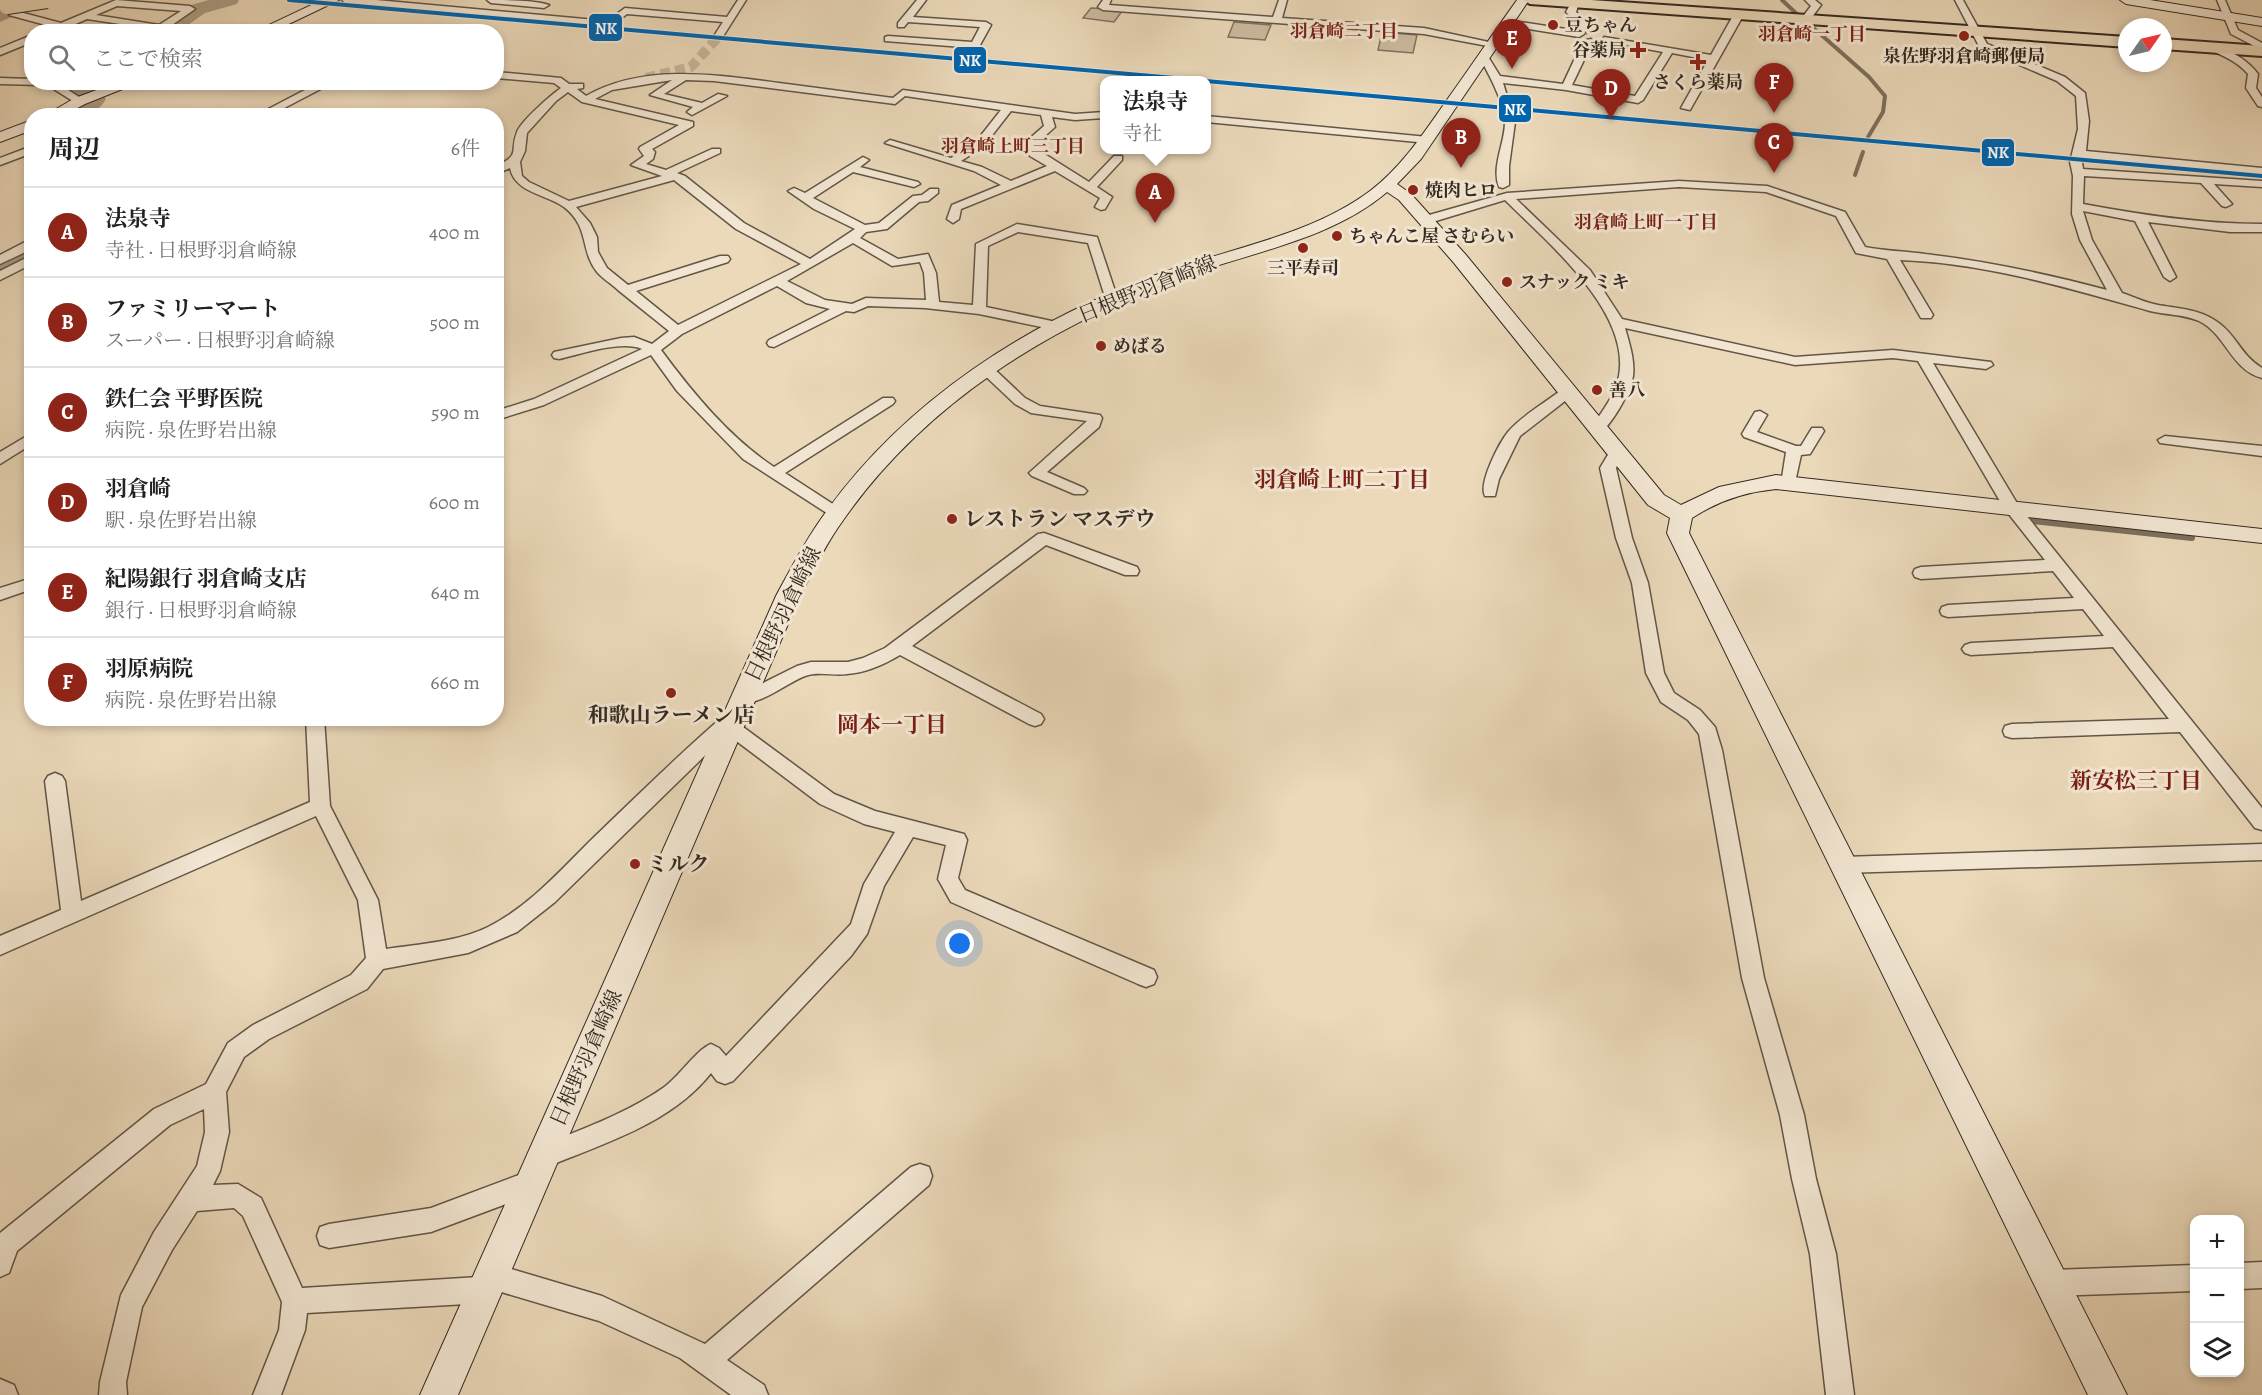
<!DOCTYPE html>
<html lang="ja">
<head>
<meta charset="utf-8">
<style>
	body { margin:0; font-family:Alegreya,"Noto Serif JP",serif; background:#f2f2f2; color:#222 }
	.controls { position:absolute; right:18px; bottom:18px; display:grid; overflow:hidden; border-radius:12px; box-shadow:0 3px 9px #0003 }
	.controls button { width:54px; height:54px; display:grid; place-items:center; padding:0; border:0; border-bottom:2px solid #e0e0e0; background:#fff; color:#222; font:30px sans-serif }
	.compass { position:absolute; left:2118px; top:18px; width:54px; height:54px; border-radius:50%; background:#fff; box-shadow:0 3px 9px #0003; rotate:56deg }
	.you { position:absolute; left:960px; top:944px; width:21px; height:21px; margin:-15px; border:4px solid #fff; border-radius:50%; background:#1a73e8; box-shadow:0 0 0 9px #1a73e833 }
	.badge { display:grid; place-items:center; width:39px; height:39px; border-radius:50%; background:#8f2418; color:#fff; font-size:20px; font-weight:700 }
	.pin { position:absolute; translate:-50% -50px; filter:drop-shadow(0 2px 3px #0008) }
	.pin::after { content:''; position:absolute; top:32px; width:21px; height:18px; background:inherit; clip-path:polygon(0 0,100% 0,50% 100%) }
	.popup { position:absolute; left:1100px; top:76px; width:111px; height:78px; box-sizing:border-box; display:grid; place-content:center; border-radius:12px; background:#fff; filter:drop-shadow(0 2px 4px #0005); font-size:20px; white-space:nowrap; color:#767676 }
	.popup b { font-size:22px; color:#222 }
	.popup::after { content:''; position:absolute; left:50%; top:100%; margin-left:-12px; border:12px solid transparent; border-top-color:#fff }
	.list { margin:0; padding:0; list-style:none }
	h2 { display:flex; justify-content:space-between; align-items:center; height:78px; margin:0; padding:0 24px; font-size:26px }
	h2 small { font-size:20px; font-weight:400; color:#767676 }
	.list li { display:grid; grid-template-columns:39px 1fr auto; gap:18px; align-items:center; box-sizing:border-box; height:90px; padding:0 24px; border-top:2px solid #e0e0e0 }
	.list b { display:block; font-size:22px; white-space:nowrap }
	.list p { margin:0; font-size:20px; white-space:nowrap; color:#767676 }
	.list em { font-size:20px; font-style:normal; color:#767676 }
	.icon { flex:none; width:33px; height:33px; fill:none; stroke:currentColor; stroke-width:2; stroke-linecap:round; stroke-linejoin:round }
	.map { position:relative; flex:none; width:2262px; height:1395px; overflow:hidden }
	.search { position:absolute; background:#fff; box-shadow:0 3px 9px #0003; left:24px; top:24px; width:480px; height:66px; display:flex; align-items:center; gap:15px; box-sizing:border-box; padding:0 21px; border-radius:24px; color:#767676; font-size:22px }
	.panel { position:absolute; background:#fff; box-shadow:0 3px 9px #0003; left:24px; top:108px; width:480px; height:618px; border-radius:24px }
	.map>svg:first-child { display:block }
	.green { fill:#ccbba0; stroke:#807260; stroke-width:1.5 }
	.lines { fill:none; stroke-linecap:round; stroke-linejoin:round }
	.stream-far1 { stroke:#7d705e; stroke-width:4 }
	.stream { stroke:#7d705e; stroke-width:6 }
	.river { fill:#ad9e86; fill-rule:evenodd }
	.street-tunnel { stroke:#c6b69b; stroke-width:10; stroke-dasharray:10 5; stroke-linecap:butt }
	.street-casing { stroke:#625647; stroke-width:3 }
	.secondary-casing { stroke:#342a21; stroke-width:2 }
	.primary-casing { stroke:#342a21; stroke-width:4 }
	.street { fill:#f2e6d2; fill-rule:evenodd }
	.secondary { fill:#f2e6d2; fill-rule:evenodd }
	.primary { fill:#ebd9ba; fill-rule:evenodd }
	.primary-bridge-casing { stroke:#342a21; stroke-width:18; stroke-linecap:butt }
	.primary-bridge { stroke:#ebd9ba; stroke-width:16 }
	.rail-1-casing { stroke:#f2e6d2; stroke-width:6 }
	.rail-1 { stroke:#0065af; stroke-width:4 }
	.poi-dot { fill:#8f2418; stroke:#f2e6d2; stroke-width:2 }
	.labels { text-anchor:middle; stroke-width:6; stroke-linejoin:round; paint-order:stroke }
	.far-poi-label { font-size:18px; font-weight:bold; fill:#342a21; stroke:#f2e6d2; text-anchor:start }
	.far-neighbourhood-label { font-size:18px; font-weight:bold; fill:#7a1f14; stroke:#f2e6d2 }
	.street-label { font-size:21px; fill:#342a21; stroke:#f2e6d2 }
	.poi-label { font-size:21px; font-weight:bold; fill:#342a21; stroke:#f2e6d2; text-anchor:start }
	.neighbourhood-label { font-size:22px; font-weight:bold; fill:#7a1f14; stroke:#f2e6d2 }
	.line-badge { stroke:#f2e6d2; stroke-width:2 }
	.badge-label { font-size:16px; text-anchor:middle; font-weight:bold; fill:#fff }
</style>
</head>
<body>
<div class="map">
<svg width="2262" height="1395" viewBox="0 0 2262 1395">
	<rect width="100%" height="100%" fill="#ebd9ba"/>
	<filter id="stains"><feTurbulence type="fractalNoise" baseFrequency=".00333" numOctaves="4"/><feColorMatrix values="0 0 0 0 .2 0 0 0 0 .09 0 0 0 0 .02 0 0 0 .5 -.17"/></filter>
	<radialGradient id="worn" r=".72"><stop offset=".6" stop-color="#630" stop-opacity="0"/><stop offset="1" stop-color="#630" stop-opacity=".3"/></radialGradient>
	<g class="green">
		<polygon points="1091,8 1123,10 1114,22 1083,18"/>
		<polygon points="1234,22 1271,25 1265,40 1228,37"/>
		<polygon points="1382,32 1417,35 1413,53 1378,50"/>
	</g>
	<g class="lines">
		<g class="stream-far1">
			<polyline points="1782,0 1799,16"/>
			<polyline points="1809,24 1869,77 1885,96 1883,112 1868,137"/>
			<polyline points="1855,175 1863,152"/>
		</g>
		<polyline class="stream" points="2032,521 2192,538"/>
		<g class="river">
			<polygon points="20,0 44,0 42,4 0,22 0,9"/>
			<polygon points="209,0 239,0 237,4 205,13 178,32 156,32 191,5"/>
			<path d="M51 82C69 82 94 82 106 99 95 118 78 116 58 116L61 111 82 101 54 86Z"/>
			<polygon points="32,244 32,262 0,276 0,258"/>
		</g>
		<polyline class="street-tunnel" points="646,78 691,67 719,36"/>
		<defs>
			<g id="street">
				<path d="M7 0H15L16 11 61 23 116 0 190 6 195 9 162 32H151L153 29 87 19 57 32H44L53 27 9 15ZM117 6 181 11 159 25 96 15Z"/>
				<polygon points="342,0 376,0 607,21 625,8 727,17 738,0 746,0 722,38 719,39 714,36 723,22 627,14 609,27 346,3"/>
				<path d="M487 0C502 0 536 0 549 5L544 8 491 3Z"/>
				<polygon points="917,0 926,0 913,17 986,22 991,25 980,45 975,48 885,41 885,37 888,36 972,42 980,27 908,22 904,27 898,27 898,23"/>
				<polygon points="1103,0 1111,0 1109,5 1273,17 1279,0 1287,0 1282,18 1424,28 1498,44 1493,47 1424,34 1103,10 1098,7"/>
				<polygon points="1805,0 1815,0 1821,5 1809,21 1806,22 1801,19 1811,6"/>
				<path d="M1955 0H1963L1987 44 2065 77 2085 93 2089 121 2086 151 2262 168V174L2083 158 2082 162 2083 169 2262 181V187L2214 184 2232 204 2226 207 2222 206 2201 183 2084 176 2083 204C2142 215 2202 224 2262 224V232H2230L2148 222 2176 277 2170 281 2164 277 2135 221 2083 211 2092 240 2122 293C2134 297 2146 303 2158 305 2181 309 2201 309 2220 324 2237 337 2241 355 2262 368V378C2231 370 2226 334 2199 321 2183 314 2166 315 2150 311 2068 288 1985 263 1900 260L1933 315 1931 318H1921L1887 259 1856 253 1836 216 1766 192 1679 187 1516 199 1590 270 1622 319 1795 357 1893 350 1991 362 1993 365 1986 369 1933 363 2018 505 2262 808V830L2255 828 2180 732 2012 738 2005 736 2003 731 2005 726 2012 724 2169 719 2113 647 1971 655 1965 653 1962 649 1965 645 1971 643 2104 636 2083 609 1948 617 1942 615 1940 611 1942 607 1948 605 2074 598 2053 571 1921 579 1915 577 1913 573 1915 569 1921 567 2045 560 2004 508 1918 361 1893 358 1795 365 1625 328C1629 342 1635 360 1633 376 1630 393 1615 418 1603 431H1593L1591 428C1601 413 1616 394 1619 376 1631 311 1546 241 1505 200L1426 224 1420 220 1422 217 1507 193 1679 181 1767 186 1845 212 1865 247C1885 251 1904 251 1925 254 1986 261 2047 274 2107 290L2080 240 2072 214 2073 176 2070 162 2078 129 2076 96 2057 81 1980 48Z"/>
				<polygon points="2217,0 2225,0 2238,30 2262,43 2262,50 2231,34"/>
				<polygon points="1572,1 1579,3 1576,12 1593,29 1593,33 1587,33 1566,12"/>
				<path d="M1739 11 1744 14 1690 110 1681 108 1708 60 1672 53 1643 100 1638 103 1566 90 1503 83 1515 122 1509 166V185L1503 188 1499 187C1491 167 1505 143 1505 122 1504 102 1489 74 1479 57L1481 55H1487L1500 76 1563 84 1583 41 1591 39 1593 41 1572 85 1635 96 1663 52 1604 41V37L1711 55 1734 14Z"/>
				<polygon points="1507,20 1579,31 1584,34 1579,37 1504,25 1504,21"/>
				<polygon points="32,35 32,42 0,55 0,48"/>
				<path d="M2211 44C2229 50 2246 58 2258 74L2256 88 2262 97V107L2258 106 2246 88 2248 74C2237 61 2223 56 2208 49L2206 47Z"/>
				<path d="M496 72 561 78 569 84H583V88L577 89 586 96C644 63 716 75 779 83 817 88 855 93 893 98L903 90 1075 114 1104 112V118L1075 120 1052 117 1055 127 1037 143 1035 148 1089 182 1114 156H1122V160L1097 187 1112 197 1105 209 1101 210 1095 207 1100 198 1055 171 961 209 959 219 953 223 947 219 952 205 1001 185 974 171 885 143 890 140 951 158 975 143 1001 110 905 96 895 104 714 81 686 80 664 94 702 103 718 94 727 96 692 115 687 112 693 107 650 95 672 80 612 90 595 99 693 122V126L652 149 655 152 653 159 646 164 666 170 712 149H720V153L677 173 685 176 744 223 810 259 855 229 814 209 788 191 794 188 805 193 863 157 869 160 860 167 918 182 920 184 914 187 853 172 813 198 865 225 879 223 913 196 922 195 930 189H938V193L928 201 919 202 887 229 866 232 860 238 898 259 928 254 936 273 939 302 973 305 976 244 1017 224 1097 237 1118 300 1112 304 1106 300 1088 243 1018 232 988 246 986 307 1061 323 1063 326 1061 329 1056 330 979 314 925 308 868 306 854 312 846 311 774 347 769 346 767 343 769 340 830 309 806 303 777 286 682 334 661 350C692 392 729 437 774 467L883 398H893L895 401 893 404 785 473 842 510 844 514 842 518 836 519 743 459 677 391 651 355 544 405 496 420V411L534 399 642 349C621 340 582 354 559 359L554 358 552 355 554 352 621 338 634 337 652 344 669 331C652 317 635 304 618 290 612 284 603 279 597 272 580 251 590 227 564 207 546 194 515 193 510 168L496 174V166C522 154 509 152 517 132 521 121 551 95 561 88L554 83 496 78ZM568 92 582 102 679 125 640 147 639 149 644 156 631 165 662 176 569 201 529 182 522 176 520 162 525 151 527 133 556 101ZM1011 111 1041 115 1044 126 1028 140 1025 148 1030 156 1047 166 1011 181 982 167 961 161 983 147ZM674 180 736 229 801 264 678 325 636 291 728 262 730 259 728 256H720L628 285 607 268 598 252 597 237 590 223 576 207ZM853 243 892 266 920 262 924 273 926 300 866 298 852 304 825 300 787 281Z"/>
				<polygon points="0,78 32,79 32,82 56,82 85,101 76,103 44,83 39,85 0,84"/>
				<polygon points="320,82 334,82 269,116 255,116"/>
				<polygon points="1206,116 1428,137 1433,140 1428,143 1206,122"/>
				<polygon points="32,146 32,153 0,165 0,158"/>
				<polygon points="25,242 32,242 32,249 0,264 0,255"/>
				<polygon points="32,255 32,264 0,280 0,271"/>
				<polygon points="985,364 990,365 1025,398 1040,406 1100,415 1102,418 1099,427 1047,472 1084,488 1087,491 1084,494 1074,494 1032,476 1029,473 1087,421 1031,413 1015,404 980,371 978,368"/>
				<path d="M1569 387 1574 388 1576 391 1574 394 1520 436 1499 479 1495 496H1485C1478 484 1499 443 1508 432 1521 416 1548 401 1564 388Z"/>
				<polygon points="1760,411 1767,415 1757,432 1796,446 1801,446 1812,428 1822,428 1824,431 1810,454 1801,455 1794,487 1784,487 1781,484 1786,452 1744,437 1742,434 1755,412"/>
				<polygon points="32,433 32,444 0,464 0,452"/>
				<polygon points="2165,436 2262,446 2262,456 2160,443 2158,440"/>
				<polygon points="1617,446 1624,451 1616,468 1632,538 1648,583 1664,673 1674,693 1700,710 1715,727 1722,750 1764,978 1804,1115 1816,1179 1836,1254 1854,1395 1826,1395 1810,1254 1792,1179 1780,1115 1742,978 1699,734 1688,720 1661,702 1646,673 1632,583 1616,538 1600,468 1612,448"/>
				<path d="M1044 533 1137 567 1139 571 1137 575H1125L1046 545 912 646 1041 714 1044 719 1041 724 1035 726 1029 724 900 655C885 664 865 673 847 674 834 676 818 671 805 676 786 683 758 708 737 702L734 697 737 692 759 685 797 666 811 662H848L863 658 885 648 1038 534Z"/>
				<polygon points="32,578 32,589 0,600 0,588"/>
				<path d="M732 712 738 714 741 719 739 724 834 794 875 811 964 834 967 840 958 878 965 890 1154 970 1157 977 1154 984 1146 987 1138 984 951 902 938 879 946 845 913 837 884 886 867 934 851 956 733 1081 725 1084 717 1081 711 1073C671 1124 602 1144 544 1168L536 1164 532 1156 536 1148C579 1130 624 1115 663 1088 679 1077 696 1050 711 1044L719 1048 726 1056 851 924 864 884 895 832 864 824 820 804 727 734 555 902 517 932 468 953 383 969 367 989 269 1039 244 1057 226 1092 229 1132 220 1171 213 1185 238 1184 261 1198 302 1288 479 1277 482 1267 491 1263 602 1296 705 1344 911 1167 920 1164 929 1167 932 1176 929 1185 727 1360 764 1385 768 1395H731L680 1358 599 1321 498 1291 494 1299 485 1303 307 1313 305 1330 281 1395H253L279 1330 282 1302 243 1216 234 1208 197 1211 172 1250 142 1307 126 1382 127 1395H99L100 1382 121 1295 154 1232 197 1166 205 1132 204 1109 170 1125 17 1251 9 1273 0 1277V1233L154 1109 206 1084 228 1043 253 1025 351 975 366 958 358 900 316 816 0 955V936L61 910 45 781 48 776 55 773 62 776 65 781 81 901 310 802 306 718H324L330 806 378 900 386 949C420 944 457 942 488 927 528 907 558 873 589 842 634 799 678 755 726 714Z"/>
				<polygon points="2262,844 2262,860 1843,873 1836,871 1833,865 1836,859 1843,857"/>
				<polygon points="532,1170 541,1173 544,1182 541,1191 431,1232 329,1248 320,1245 317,1236 320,1227 329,1224 431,1208"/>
				<polygon points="2262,1262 2262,1288 2240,1289 2240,1263"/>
				<polygon points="2194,1265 2194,1291 2052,1296 2043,1292 2039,1283 2043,1274 2052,1270"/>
				<polygon points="0,1379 14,1385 18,1395 0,1395"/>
			</g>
			<g id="secondary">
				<polygon points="322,0 339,0 272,32 254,32"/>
				<path d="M1517 0H1529L1421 159 1397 184 1411 194 1466 255 1664 495 1681 505 1719 487 1776 475 2262 529V543L1776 489C1745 492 1718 501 1692 518L1689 533 2127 1395H2088L1667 533 1670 518 1648 505 1454 263 1399 200 1387 192C1333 238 1257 251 1192 274 1053 323 921 404 837 529 823 550 812 573 800 596L458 1395H420L776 596C790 570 804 543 821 519 903 401 1030 320 1164 272 1232 248 1311 235 1370 191 1403 166 1425 131 1449 97 1472 65 1494 32 1517 0Z"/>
				<polygon points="2120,0 2150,0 2262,18 2262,26 2126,4"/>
				<polygon points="118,82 140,82 85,104 63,116 44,116 75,98"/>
				<polygon points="32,120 32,130 0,142 0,132"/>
			</g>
			<g id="primary">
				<polygon points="1523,0 1591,0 2127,37 2127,47 1530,4"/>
				<polygon points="2163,39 2262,46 2262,56 2163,49"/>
			</g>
		</defs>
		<use href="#street" class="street-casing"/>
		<use href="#secondary" class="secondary-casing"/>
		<use href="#primary" class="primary-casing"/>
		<use href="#street" class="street"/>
		<use href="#secondary" class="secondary"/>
		<use href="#primary" class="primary"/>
		<defs>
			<polyline id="primary-bridge" points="7,6 47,0"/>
		</defs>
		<use href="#primary-bridge" class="primary-bridge-casing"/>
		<use href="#primary-bridge" class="primary-bridge"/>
		<defs>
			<g id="rail-1">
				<polyline points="289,0 1197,80"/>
				<polyline points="1206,81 2262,176"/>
			</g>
		</defs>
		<use href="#rail-1" class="rail-1-casing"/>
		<use href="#rail-1" class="rail-1"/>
	</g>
	<g class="poi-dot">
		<circle cx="1553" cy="25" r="6"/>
		<circle cx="1964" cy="36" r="6"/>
		<path d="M1635 41h6v6h6v6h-6v6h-6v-6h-6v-6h6z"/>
		<path d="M1695 53h6v6h6v6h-6v6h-6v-6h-6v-6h6z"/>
		<circle cx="1413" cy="190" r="6"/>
		<circle cx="1337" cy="236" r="6"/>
		<circle cx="1303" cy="248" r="6"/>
		<circle cx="1507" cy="282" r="6"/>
		<circle cx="1101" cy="346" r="6"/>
		<circle cx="1597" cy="390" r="6"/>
		<circle cx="952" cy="519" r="6"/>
		<circle cx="671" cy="693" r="6"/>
		<circle cx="635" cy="864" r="6"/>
	</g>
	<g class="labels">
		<g class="far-poi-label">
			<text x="1565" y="31">豆ちゃん</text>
			<text x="1626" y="56" text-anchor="end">谷薬局</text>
			<text x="1964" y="62" text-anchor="middle">泉佐野羽倉崎郵便局</text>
			<text x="1698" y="88" text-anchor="middle">さくら薬局</text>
			<text x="1425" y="196">焼肉ヒロ</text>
			<text x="1349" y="242">ちゃんこ屋 さむらい</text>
			<text x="1303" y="274" text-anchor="middle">三平寿司</text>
			<text x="1519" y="288">スナック ミキ</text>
			<text x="1113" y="352">めばる</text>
			<text x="1609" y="396">善八</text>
		</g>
		<g class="far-neighbourhood-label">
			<text x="1344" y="37">羽倉崎二丁目</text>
			<text x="1812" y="40">羽倉崎一丁目</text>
			<text x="1013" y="152">羽倉崎上町三丁目</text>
			<text x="1646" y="228">羽倉崎上町一丁目</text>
		</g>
		<g class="street-label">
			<text transform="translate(1147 289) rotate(-22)" y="7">日根野羽倉崎線</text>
			<text transform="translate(783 614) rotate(-64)" y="7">日根野羽倉崎線</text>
			<text transform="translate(586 1058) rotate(-66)" y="7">日根野羽倉崎線</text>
		</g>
		<g class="poi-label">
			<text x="964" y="526">レストラン マスデウ</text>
			<text x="671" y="722" text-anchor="middle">和歌山ラーメン店</text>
			<text x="647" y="871">ミルク</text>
		</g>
		<g class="neighbourhood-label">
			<text x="1342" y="487">羽倉崎上町二丁目</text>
			<text x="892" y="732">岡本一丁目</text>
			<text x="2136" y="788">新安松三丁目</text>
		</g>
	</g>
	<g class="line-badge">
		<rect x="588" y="13" width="35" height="29" rx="6" fill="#0065af"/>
		<rect x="953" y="46" width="34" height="28" rx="6" fill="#0065af"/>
		<rect x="1498" y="94" width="34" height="29" rx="6" fill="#0065af"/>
		<rect x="1981" y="138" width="34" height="29" rx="6" fill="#0065af"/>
	</g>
	<g class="badge-label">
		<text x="606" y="34">NK</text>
		<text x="970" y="66">NK</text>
		<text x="1515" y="115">NK</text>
		<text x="1998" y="158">NK</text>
	</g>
	<rect width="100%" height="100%" filter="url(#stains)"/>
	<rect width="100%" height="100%" fill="url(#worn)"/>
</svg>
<div class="controls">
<button>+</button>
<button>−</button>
<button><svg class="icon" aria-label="layers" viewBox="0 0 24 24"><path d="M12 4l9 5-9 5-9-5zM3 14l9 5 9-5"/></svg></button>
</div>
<svg class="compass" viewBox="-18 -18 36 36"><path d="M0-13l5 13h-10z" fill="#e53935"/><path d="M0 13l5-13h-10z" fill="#767676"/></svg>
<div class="you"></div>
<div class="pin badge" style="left:1155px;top:223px">A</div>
<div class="popup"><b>法泉寺</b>寺社</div>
<div class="pin badge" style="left:1461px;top:168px">B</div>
<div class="pin badge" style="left:1774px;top:173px">C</div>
<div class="pin badge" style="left:1611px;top:119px">D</div>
<div class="pin badge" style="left:1512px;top:69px">E</div>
<div class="pin badge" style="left:1774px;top:113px">F</div>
<div class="search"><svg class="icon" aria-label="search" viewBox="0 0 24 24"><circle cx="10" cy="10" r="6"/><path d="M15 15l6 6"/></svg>ここで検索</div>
<section class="panel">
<h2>周辺<small>6件</small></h2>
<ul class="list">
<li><span class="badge">A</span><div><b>法泉寺</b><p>寺社 · 日根野羽倉崎線</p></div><em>400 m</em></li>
<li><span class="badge">B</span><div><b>ファミリーマート</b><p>スーパー · 日根野羽倉崎線</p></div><em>500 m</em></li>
<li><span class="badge">C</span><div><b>鉄仁会 平野医院</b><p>病院 · 泉佐野岩出線</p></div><em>590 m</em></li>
<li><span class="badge">D</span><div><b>羽倉崎</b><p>駅 · 泉佐野岩出線</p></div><em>600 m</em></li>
<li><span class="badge">E</span><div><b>紀陽銀行 羽倉崎支店</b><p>銀行 · 日根野羽倉崎線</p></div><em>640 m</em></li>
<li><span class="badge">F</span><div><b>羽原病院</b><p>病院 · 泉佐野岩出線</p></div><em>660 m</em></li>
</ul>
</section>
</div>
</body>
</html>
